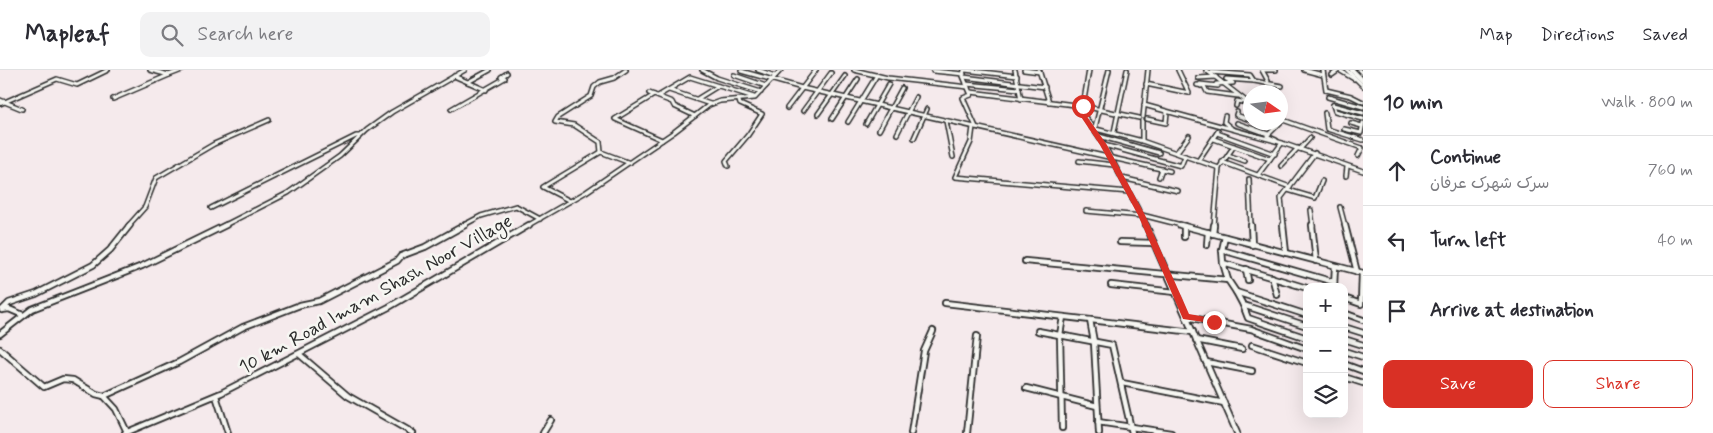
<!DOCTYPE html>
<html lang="en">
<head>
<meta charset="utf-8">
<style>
	body { margin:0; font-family:Mynerve,"Playpen Sans Arabic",sans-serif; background:#f2f2f3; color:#2b2b33 }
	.controls { position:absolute; right:15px; bottom:15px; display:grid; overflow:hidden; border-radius:10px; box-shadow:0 5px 20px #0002 }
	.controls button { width:45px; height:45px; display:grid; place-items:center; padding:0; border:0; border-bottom:1px solid #e1e1e2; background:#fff; color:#2b2b33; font:25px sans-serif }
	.compass { position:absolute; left:1243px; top:15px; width:45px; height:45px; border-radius:50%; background:#fff; box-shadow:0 5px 20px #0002; rotate:103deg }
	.stop { position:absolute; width:15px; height:15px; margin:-11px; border:4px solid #d93025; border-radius:50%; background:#fff }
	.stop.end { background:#d93025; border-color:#fff; box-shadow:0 1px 5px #0008 }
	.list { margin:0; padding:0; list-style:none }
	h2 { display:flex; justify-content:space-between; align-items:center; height:65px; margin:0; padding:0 20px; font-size:21px }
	h2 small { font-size:16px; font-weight:400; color:#7c7c81 }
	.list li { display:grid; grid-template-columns:32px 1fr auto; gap:15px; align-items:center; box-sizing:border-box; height:70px; padding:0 20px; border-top:1px solid #e1e1e2 }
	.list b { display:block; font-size:19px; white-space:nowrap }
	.list p { margin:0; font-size:16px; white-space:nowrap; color:#7c7c81 }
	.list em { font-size:16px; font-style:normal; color:#7c7c81 }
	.actions { display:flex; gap:10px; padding:15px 20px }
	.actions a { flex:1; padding:11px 0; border:1px solid #d93025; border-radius:10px; text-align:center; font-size:18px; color:#d93025 }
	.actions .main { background:#d93025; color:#fff }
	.icon { flex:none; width:28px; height:28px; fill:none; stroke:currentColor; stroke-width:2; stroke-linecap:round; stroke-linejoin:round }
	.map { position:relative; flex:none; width:1363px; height:363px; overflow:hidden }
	header { display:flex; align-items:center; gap:30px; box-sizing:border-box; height:70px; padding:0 25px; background:#fff; border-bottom:1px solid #e1e1e2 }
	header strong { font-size:24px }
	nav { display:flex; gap:28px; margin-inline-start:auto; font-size:18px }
	.search { width:350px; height:45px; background:#f2f2f3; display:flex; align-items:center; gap:12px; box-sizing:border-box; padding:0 18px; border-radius:10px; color:#7c7c81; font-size:19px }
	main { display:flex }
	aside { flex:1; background:#fff }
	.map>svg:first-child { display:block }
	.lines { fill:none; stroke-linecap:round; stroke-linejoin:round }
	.minor-far1-casing { stroke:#2b2b2b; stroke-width:6 }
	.minor-casing { stroke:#2b2b2b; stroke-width:8 }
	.highway-casing { stroke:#2b2b2b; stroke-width:8 }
	.minor-far1 { stroke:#f6f6f2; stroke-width:3 }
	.minor { stroke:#f6f6f2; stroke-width:4.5 }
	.highway { stroke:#f6f6f2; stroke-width:4.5 }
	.route { fill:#d93025 }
	.labels { text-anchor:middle; stroke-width:5; stroke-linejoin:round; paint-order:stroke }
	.street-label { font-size:19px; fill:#2b2b2b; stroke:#f6f6f2 }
</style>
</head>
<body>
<header>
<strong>Mapleaf</strong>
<div class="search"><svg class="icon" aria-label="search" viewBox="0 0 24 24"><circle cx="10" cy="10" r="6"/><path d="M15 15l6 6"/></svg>Search here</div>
<nav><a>Map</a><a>Directions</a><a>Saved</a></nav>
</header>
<main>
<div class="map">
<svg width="1363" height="363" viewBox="0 0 1363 363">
	<rect width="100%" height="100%" fill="#f5eaec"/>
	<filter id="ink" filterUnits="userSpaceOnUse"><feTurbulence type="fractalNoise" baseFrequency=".02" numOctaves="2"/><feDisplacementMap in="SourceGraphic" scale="10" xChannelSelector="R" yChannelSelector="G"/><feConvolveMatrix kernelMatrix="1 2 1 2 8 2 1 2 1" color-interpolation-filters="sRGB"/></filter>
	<g filter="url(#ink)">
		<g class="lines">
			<defs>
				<g id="minor-far1">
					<polyline points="150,0 169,5 182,0"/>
					<polyline points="626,0 614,8 600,12 594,17 591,26 558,47 555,52 574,55 600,72 601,82 630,93"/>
					<polyline points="702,0 717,8 761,22"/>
					<polyline points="758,0 775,6"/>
					<polyline points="854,0 888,8 968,17"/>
					<polyline points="964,0 963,6 971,25 963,28 976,57"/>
					<polyline points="965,0 1017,6"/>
					<polyline points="1015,0 1021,29"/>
					<polyline points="1024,0 1040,2"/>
					<polyline points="1039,0 1049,32"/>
					<polyline points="1206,0 1250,34"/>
					<polyline points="1262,0 1276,0"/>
					<polyline points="1262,0 1268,11"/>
					<polyline points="1304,0 1323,5"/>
					<polyline points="1323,0 1326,20 1351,26 1363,32"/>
					<polyline points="1339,0 1354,9"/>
					<polyline points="1347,0 1363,16"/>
					<polyline points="1359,0 1363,4"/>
					<polyline points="741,1 802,18 1170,101"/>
					<polyline points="933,1 964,4"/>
					<polyline points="734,5 766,16"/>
					<polyline points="1332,5 1339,0"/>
					<polyline points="454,6 486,20"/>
					<polyline points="964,7 1045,17"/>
					<polyline points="1198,8 1216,7"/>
					<polyline points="1254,11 1282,16"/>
					<polyline points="468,12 490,0"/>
					<polyline points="966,14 1019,19"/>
					<polyline points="1146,14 1189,23 1178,0"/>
					<polyline points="1197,15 1204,16 1207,22 1238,26"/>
					<polyline points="1201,16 1200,14 1218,16 1216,14 1233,13 1226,9 1254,11 1250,5 1209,2"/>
					<polyline points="669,20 710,34"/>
					<polyline points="971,22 1083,36 1139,48"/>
					<polyline points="649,23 672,32 674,36 695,46"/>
					<polyline points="654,25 615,49 662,70"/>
					<polyline points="658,26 690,7 754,27"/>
					<polyline points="1328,27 1363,37"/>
					<polyline points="113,29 169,5"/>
					<polyline points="697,29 718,16"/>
					<polyline points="0,30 22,39"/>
					<polyline points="0,34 57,9 77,15 108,0"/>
					<polyline points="1077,35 1104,75 1147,156"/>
					<polyline points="1144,35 1279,72 1363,101"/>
					<polyline points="1333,35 1335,41 1363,49"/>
					<polyline points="1333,35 1363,43"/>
					<polyline points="1083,36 1089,0"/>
					<polyline points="1236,36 1237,31 1247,33"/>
					<polyline points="787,38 816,0"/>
					<polyline points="451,39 505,8 501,7 507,3"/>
					<polyline points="803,41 831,3"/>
					<polyline points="1237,42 1236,45 1250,50"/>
					<polyline points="1325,43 1327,59 1363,70"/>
					<polyline points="818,44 845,6"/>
					<polyline points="1225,46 1224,52 1231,58"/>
					<polyline points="1143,47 1148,0"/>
					<polyline points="832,49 858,9"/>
					<polyline points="1147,49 1166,53 1167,42"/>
					<polyline points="1142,50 1142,71"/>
					<polyline points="1283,50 1362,78 1358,86"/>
					<polyline points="946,51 953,87"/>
					<polyline points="848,52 877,5"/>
					<polyline points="1258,52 1274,58"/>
					<polyline points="1237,53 1268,64"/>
					<polyline points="1351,53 1362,56"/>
					<polyline points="866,54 889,14"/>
					<polyline points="973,57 971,72 955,107 1129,122"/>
					<polyline points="1092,58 1142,71 1219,98"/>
					<polyline points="1095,58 1109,0"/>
					<polyline points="1344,59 1361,63 1363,53"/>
					<polyline points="879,60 902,18"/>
					<polyline points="1114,62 1127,0"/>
					<polyline points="1217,63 1275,84"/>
					<polyline points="897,64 916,27"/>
					<polyline points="1099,66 1159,83"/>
					<polyline points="914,68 927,39"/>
					<polyline points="1214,69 1270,89"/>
					<polyline points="1276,70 1267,66 1283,50 1280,47"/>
					<polyline points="1104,75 1181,96 1185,86"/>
					<polyline points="1300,79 1310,68"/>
					<polyline points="1176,83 1189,66"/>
					<polyline points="1228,85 1245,91"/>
					<polyline points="1079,91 1114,95"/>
					<polyline points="1198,91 1218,61"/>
					<polyline points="1222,92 1290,117"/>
					<polyline points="728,96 726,91 748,65 762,44 740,34 739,31"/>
					<polyline points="1281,96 1298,78"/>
					<polyline points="1258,105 1282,73"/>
					<polyline points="1346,106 1347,97"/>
					<polyline points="1159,107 1162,99"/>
					<polyline points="1122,108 1178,121"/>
					<polyline points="1249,109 1251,156"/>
					<polyline points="1288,120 1315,128 1322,111"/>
					<polyline points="570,131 543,117 601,82"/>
					<polyline points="1340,137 1345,156"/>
					<polyline points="211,138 356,66 360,66"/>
					<polyline points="1311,140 1313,156"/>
					<polyline points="1086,141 1142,146"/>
					<polyline points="1142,145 1185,156"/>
					<polyline points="128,156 145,137 156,108 214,74 269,50"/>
					<polyline points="223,156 288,123 340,86 367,60 392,42 465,0"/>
					<polyline points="462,156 481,146 516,136 540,149"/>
					<polyline points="527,156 586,122 674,62 709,35 720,31 755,28 781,0"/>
					<polyline points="1214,156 1219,98 1234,76"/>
					<polyline points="1284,156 1281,128 1315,83"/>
				</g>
				<g id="minor">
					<polyline points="1146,155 1237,363"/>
					<polyline points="1180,155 1363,203"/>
					<polyline points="1251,155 1252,175"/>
					<polyline points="1283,155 1286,183"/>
					<polyline points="1312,155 1316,191"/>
					<polyline points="1345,155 1357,202"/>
					<polyline points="1184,156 1184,167"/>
					<polyline points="1213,164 1214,155"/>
					<polyline points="1225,167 1222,180 1223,193 1307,218"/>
					<polyline points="1120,172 1154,173"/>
					<polyline points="1207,175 1208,162"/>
					<polyline points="1222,180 1334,212"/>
					<polyline points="1025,191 1228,210"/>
					<polyline points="1223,193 1228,210 1236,222 1307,245"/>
					<polyline points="1246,199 1248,210"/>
					<polyline points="1272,207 1277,225"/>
					<polyline points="1111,215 1175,222"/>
					<polyline points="1334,217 1335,196"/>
					<polyline points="1236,222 1243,235 1307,256"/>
					<polyline points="1344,228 1361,234 1362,203"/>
					<polyline points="945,233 1193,262"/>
					<polyline points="1243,235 1248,248 1307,268"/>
					<polyline points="2,240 9,233 36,224 93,195 110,180 130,155"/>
					<polyline points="2,240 9,239 23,245"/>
					<polyline points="1344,243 1363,250"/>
					<polyline points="1186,247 1251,259 1307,279"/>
					<polyline points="1090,250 1094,272 1099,363"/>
					<polyline points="1344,257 1363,263"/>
					<polyline points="1038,261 1112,275 1132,363"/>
					<polyline points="0,264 32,239 142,196 226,155"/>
					<polyline points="1344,269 1363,275"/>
					<polyline points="1196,270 1242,279"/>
					<polyline points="1252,275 1307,293"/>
					<polyline points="0,279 44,317 63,309 73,310 96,324 104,326 116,339 127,362"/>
					<polyline points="1344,281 1363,287"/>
					<polyline points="299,284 348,326 413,363"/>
					<polyline points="1206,292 1252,301"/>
					<polyline points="1344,294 1363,301"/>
					<polyline points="1344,307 1363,313"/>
					<polyline points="1122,313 1224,333"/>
					<polyline points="1026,318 1097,336"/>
					<polyline points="104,326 179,292 243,257 300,235 319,231 397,191 401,186 425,177 465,155"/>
					<polyline points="216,326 228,363"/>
					<polyline points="1098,352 1171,363"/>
					<polyline points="1062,358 1060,265 1063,247"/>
					<polyline points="125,363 221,323 389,237 529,155"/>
					<polyline points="543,363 551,350"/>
					<polyline points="911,363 924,281 933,261"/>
					<polyline points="967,363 977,266"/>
				</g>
				<polyline id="highway" points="1352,0 1363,11"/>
			</defs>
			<use href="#minor-far1" class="minor-far1-casing"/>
			<use href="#minor" class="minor-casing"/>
			<use href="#highway" class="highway-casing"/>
			<use href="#minor-far1" class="minor-far1"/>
			<use href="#minor" class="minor"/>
			<use href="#highway" class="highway"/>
		</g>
	</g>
	<polygon class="route" points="1077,33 1086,36 1081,38 1107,75 1145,145 1189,244 1217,249 1217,254 1183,249 1138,145 1100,75 1073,35"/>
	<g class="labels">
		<g class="street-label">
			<text transform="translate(375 223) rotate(-29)" y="7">10 km Road Imam Shash Noor Village</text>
		</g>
	</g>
</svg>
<div class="controls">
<button>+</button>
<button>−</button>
<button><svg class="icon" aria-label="layers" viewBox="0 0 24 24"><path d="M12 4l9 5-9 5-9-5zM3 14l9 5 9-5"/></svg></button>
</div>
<svg class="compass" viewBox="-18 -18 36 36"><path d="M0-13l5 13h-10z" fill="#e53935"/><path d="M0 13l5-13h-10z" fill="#7c7c81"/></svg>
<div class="stop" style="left:1083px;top:36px"></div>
<div class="stop end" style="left:1214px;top:252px"></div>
</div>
<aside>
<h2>10 min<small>Walk · 800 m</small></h2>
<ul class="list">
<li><svg class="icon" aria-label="ahead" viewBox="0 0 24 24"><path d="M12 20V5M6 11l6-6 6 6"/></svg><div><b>Continue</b><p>سرک شهرک عرفان</p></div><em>760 m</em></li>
<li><svg class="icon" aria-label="left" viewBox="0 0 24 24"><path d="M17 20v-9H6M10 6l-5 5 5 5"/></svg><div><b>Turn left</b></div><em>40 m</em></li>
<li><svg class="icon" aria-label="arrive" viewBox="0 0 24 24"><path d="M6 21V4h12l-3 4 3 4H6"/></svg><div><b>Arrive at destination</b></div></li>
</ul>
<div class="actions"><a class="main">Save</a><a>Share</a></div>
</aside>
</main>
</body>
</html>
